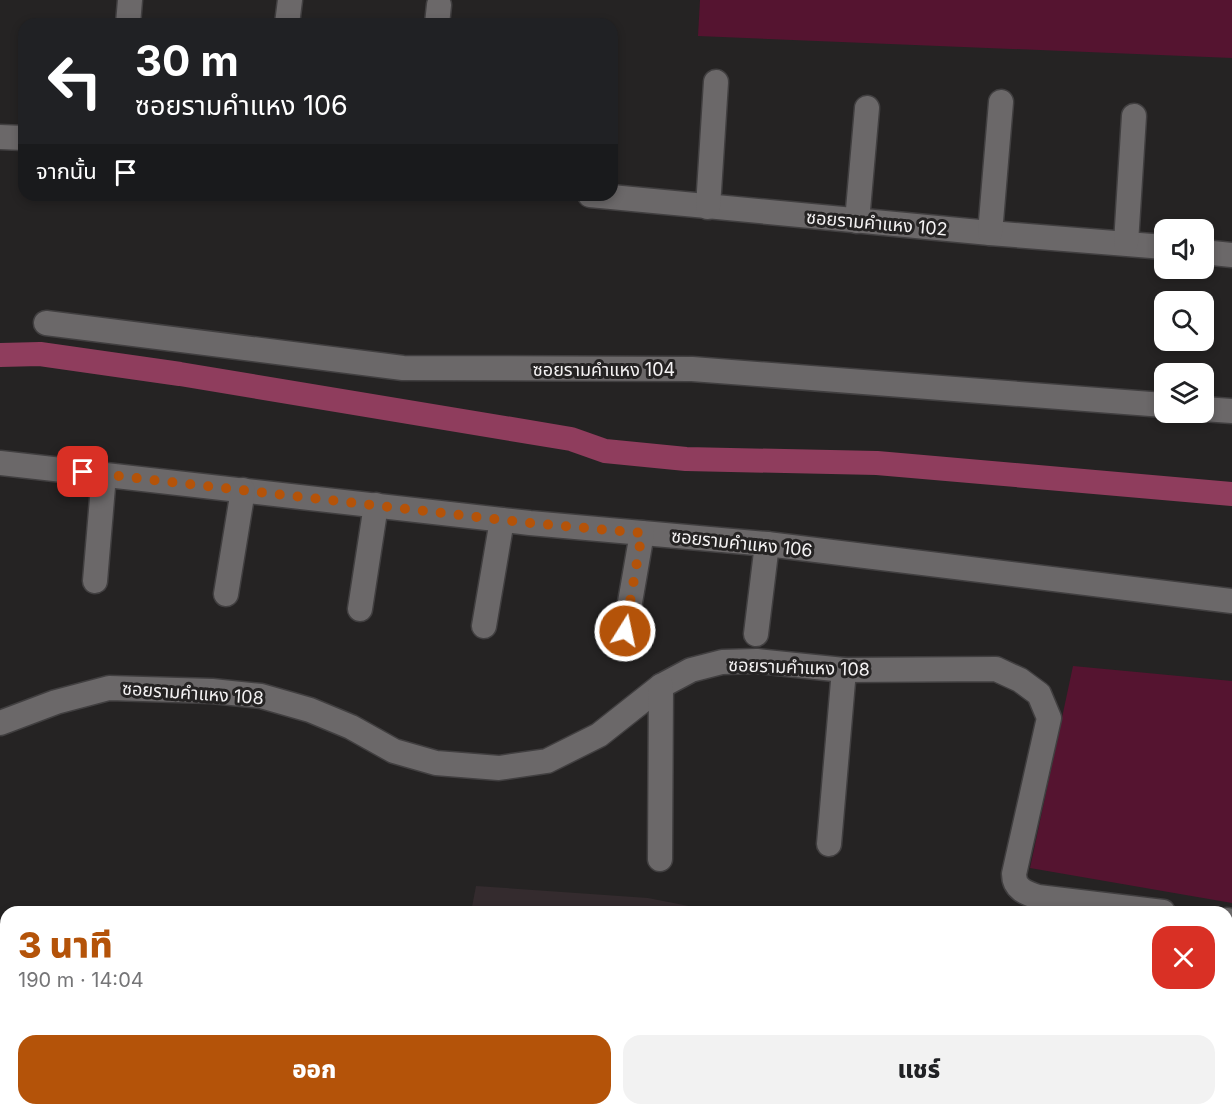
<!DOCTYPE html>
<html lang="th">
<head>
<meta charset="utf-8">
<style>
	body { margin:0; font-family:Inter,"Noto Sans Thai",sans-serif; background:#f2f2f2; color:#202124; height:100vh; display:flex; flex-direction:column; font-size:22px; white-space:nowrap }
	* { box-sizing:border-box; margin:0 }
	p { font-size:20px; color:#757577 }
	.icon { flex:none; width:33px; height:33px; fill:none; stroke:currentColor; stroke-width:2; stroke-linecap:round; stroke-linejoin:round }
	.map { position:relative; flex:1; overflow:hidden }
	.side { position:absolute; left:0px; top:906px; width:1233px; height:210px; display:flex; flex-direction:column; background:#fff; border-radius:18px 18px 0 0; box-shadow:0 3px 9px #0003 }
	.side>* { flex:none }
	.banner { position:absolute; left:18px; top:18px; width:600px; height:183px; border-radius:18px; box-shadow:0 3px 9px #0003; background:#202124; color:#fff; overflow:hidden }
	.controls { position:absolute; left:1154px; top:219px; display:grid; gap:12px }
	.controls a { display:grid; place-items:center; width:60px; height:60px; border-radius:12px; background:#fff; box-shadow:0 3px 9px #0003; font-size:30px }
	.pin { position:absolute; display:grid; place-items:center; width:51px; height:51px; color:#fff; margin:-26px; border-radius:12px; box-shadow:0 3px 9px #0006 }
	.me { position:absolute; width:66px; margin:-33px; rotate:10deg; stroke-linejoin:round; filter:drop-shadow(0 0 4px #0008) }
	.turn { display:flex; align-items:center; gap:21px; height:126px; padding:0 18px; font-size:27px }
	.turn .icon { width:78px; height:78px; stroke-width:2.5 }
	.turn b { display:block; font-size:42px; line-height:51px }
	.then { display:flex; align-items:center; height:57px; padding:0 18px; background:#0003; gap:12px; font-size:22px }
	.round { display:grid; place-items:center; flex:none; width:63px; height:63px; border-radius:18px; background:#f2f2f2 }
	.headline { display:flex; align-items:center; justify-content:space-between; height:102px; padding:0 18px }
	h1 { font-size:36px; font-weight:800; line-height:45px; color:#b45309 }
	.button { display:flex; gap:12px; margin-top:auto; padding:12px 18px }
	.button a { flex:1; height:69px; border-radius:18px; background:#b45309; color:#fff; font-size:24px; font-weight:800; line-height:69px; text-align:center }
	.button a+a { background:#f2f2f2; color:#202124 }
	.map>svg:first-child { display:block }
</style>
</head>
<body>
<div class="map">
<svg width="1232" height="1116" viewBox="0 0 1232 1116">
	<rect width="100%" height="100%" fill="#252323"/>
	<g fill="#342b2e">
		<polygon points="476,886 648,898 719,912 471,912"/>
		<polygon points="1227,997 1232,997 1232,1116 436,1116 437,1110 1227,1110"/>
	</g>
	<g fill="#551430">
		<polygon points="700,0 1232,0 1232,58 698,36"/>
		<polygon points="1073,666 1232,681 1232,903 1030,868"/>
	</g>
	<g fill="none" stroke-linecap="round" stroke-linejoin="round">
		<polyline stroke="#8f3d5d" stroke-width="24" points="0,355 40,354 180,374 571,439 605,451 686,459 877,463 1232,494"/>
	</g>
	<polygon fill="#f599b9" points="1227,1012 1232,1013 1232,1116 1122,1116 1123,1110 1227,1110"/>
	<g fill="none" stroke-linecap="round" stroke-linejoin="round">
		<g stroke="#413f40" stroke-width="27">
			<g id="minor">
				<polyline points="128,24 130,0"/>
				<polyline points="287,24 290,0"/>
				<polyline points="437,24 439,5"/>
				<polyline points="0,137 24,138"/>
				<polyline points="590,195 990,233 1164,247"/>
				<polyline points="708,207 716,82"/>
				<polyline points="857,221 867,108"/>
				<polyline points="990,233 1001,102"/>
				<polyline points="1126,243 1134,116"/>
				<polyline points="1203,252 1232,255"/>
				<polyline points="46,323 403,368 692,369 1164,405"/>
				<polyline points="1203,409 1232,411"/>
				<polyline points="0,463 530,523 767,544 1232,601"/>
				<polyline points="95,581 104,475"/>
				<polyline points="226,594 243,490"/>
				<polyline points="360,609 376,505"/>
				<polyline points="484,626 502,520"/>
				<polyline points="625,631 642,533"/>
				<polyline points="756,634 767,544"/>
				<path d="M0,723l56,-21 53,-14 103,3 49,5 49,14 41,17 43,24 42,12 63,5 48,-7 52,-26 62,-49 30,-16 31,-8 35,-1 87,9 152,-1 24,11 19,14 10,24 -35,156c0,15 12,19 24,23l125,15"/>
				<polyline points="829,844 844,670"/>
				<polyline points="660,859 661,686"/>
				<polyline points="1227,920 1232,921"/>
				<polyline points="104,1116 105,1110"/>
				<polyline points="325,1116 326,1110"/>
				<polyline points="470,1116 471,1110"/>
				<polyline points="519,1116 520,1110"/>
				<polyline points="574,1116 575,1110"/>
				<polyline points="645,1116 646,1110"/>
				<polyline points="1021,1116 1022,1110"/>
				<polyline points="1057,1116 1059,1110"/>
			</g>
		</g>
		<use href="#minor" stroke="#6b6869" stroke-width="24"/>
	</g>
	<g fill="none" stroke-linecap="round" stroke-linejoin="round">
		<polyline stroke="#b45309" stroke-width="10" stroke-dasharray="0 18" points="83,472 530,523 642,533 625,631"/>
	</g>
	<g text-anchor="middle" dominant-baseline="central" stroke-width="6" stroke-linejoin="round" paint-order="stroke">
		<g font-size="18" fill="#f4f2f3" stroke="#252323">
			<text transform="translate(877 223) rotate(5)">ซอยรามคําแหง 102</text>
			<text x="604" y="369">ซอยรามคําแหง 104</text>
			<text transform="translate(742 543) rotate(6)">ซอยรามคําแหง 106</text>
			<text transform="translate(799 667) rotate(2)">ซอยรามคำแหง 108</text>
			<text transform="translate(193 693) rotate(4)">ซอยรามคำแหง 108</text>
		</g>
	</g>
</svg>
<div class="controls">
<a><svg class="icon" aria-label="sound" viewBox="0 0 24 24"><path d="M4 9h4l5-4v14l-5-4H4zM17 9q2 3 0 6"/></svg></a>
<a><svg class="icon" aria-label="search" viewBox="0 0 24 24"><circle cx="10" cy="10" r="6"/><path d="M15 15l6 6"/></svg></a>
<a><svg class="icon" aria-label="layers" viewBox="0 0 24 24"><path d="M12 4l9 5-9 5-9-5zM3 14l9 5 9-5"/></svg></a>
</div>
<div class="pin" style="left:83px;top:472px;background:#d93025"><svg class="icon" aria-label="arrive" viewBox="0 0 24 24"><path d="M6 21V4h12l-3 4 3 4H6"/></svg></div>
<svg class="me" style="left:625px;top:631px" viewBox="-20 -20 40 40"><circle r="17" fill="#b45309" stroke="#fff" stroke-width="3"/><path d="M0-11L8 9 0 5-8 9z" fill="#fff"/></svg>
<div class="banner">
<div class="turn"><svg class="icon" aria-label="left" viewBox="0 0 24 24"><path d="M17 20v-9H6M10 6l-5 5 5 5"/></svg><div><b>30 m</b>ซอยรามคําแหง 106</div></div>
<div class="then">จากนั้น<svg class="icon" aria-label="arrive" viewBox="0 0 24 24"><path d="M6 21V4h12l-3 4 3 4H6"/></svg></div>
</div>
<section class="side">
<div class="headline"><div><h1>3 นาที</h1><p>190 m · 14:04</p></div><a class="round" style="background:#d93025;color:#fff"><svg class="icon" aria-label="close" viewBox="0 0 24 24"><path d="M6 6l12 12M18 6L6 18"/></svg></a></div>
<div class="button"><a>ออก</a><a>แชร์</a></div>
</section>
</div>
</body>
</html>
